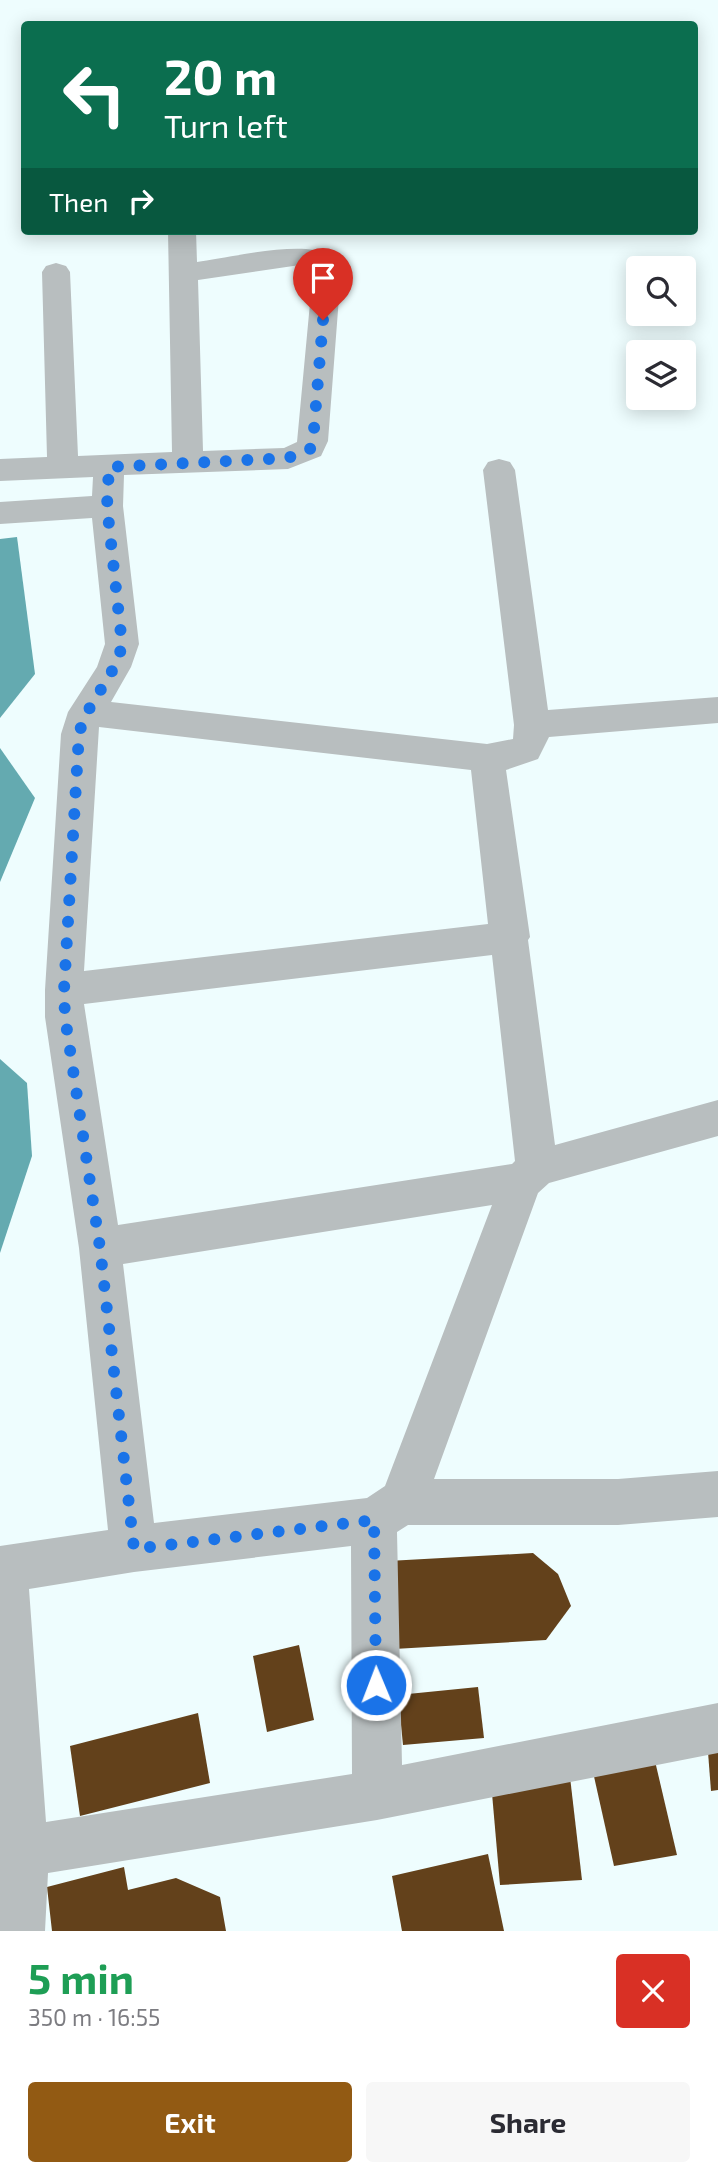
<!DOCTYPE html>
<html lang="en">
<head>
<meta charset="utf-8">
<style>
	body { margin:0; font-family:"Exo 2",sans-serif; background:#f7f7f7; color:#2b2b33; height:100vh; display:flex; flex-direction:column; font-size:26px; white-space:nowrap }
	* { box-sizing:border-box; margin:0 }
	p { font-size:23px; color:#7c7c81 }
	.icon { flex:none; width:38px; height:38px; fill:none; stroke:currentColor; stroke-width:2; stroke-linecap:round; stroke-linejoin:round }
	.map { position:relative; height:1931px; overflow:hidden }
	.side { display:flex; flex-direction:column; background:#fff; flex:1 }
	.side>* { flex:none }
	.guide { position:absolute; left:21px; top:21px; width:677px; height:214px; border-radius:7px; box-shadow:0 4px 18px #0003; background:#0b6e4f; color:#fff; overflow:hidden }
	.tools { position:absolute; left:626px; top:256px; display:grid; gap:14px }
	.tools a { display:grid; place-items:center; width:70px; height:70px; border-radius:7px; background:#fff; box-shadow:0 4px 18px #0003; font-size:35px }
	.pin { position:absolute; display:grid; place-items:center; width:60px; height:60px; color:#fff; margin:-72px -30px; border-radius:50% 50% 50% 0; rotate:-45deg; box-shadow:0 0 7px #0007 }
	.pin .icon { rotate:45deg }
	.me { position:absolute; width:77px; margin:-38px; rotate:359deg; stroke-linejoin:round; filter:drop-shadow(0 0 5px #0008) }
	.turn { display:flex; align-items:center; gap:24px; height:147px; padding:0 28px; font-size:32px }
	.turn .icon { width:91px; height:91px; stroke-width:2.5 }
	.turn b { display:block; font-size:49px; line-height:60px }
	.then { display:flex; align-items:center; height:66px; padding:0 28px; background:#0003; gap:14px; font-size:26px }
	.round { display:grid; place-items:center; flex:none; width:74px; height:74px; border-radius:7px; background:#f7f7f7 }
	.overview { display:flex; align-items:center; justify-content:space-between; height:119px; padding:0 28px }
	h1 { font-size:42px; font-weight:700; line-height:52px; color:#1e9e55 }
	.action { display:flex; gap:14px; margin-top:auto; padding:14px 28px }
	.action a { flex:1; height:80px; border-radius:7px; background:#925a13; color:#fff; font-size:28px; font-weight:700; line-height:80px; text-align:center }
	.action a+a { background:#f7f7f7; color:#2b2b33 }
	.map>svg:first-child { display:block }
</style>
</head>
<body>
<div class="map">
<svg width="718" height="1931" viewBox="0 0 718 1931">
	<rect width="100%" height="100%" fill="#eefdfe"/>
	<g fill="#64aab0">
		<polygon points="17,537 35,674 0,718 0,539"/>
		<polygon points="0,748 35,798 0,882"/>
		<polygon points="0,1059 27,1083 32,1156 0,1253"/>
	</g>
	<g fill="#63411b">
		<polygon points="533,1553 558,1574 571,1606 546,1640 394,1649 388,1561"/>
		<polygon points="299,1645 314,1720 267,1732 253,1656"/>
		<polygon points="478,1687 484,1738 403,1745 398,1695"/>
		<polygon points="198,1713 210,1783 80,1816 70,1746"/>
		<polygon points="718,1750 718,1790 711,1791 708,1752"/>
		<polygon points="655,1761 677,1855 614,1866 593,1772"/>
		<polygon points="570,1777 582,1880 500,1885 491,1782"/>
		<polygon points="488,1854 504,1931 402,1931 392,1876"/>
		<polygon points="124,1867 128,1890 176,1878 220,1897 226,1931 52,1931 47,1887"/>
	</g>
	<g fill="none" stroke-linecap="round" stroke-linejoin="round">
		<path fill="#b8bebf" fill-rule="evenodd" d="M168,231h28l1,31c31,-4 104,-22 130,-8 7,4 10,11 14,17l-13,170 -7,15 -33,13 -164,6 -1,31 16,138 -8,23 -20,35 376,42 26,-5 1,-14 -31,-255 5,-8 11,-3 11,3 5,8 33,240 170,-13v26l-169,14 -11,22 -32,11 24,167 -2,3 27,205 163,-45v36l-169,47 -11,10 -104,286h184l100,-8v46l-100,8h-210l-11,7 5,233 316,-62v50l-341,67 -329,53 -3,58h-45v-385l108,-16 -29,-282 -34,-231v-27l16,-256 7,-22 29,-45 8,-23 -13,-126 -92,6v-22l92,-6 1,-19 -93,4v-22l47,-2 -5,-185 4,-6 10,-3 10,3 4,6 8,184 94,-4zM300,265l13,6 -16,171 -13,6 -81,3 -5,-171zM99,727l372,43 17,154 -404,47zM492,955l23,206 -3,3 -394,61 -34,-221zM492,1205l-107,281 -18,12 -213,25 -31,-259zM351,1546l1,228 -306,48 -17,-233 105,-17z"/>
	</g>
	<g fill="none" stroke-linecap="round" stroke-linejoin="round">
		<path stroke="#1a73e8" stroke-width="12" stroke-dasharray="0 21.6" d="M323,320l-10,121 -3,8 -22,9 -179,9 -2,39 15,138c-6,33 -35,57 -43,90l-15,256 1,27 35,231 34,301 240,-29 2,165"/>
	</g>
</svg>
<div class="tools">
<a><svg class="icon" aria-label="search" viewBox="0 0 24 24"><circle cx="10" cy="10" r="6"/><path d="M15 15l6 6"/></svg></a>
<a><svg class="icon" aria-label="layers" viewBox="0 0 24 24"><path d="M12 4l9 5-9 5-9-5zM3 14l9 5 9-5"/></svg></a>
</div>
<div class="pin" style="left:323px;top:320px;background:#d93025"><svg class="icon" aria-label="arrive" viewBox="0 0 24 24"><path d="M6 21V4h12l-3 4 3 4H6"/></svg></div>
<svg class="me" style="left:376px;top:1685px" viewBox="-20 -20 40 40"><circle r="17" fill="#1a73e8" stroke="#fff" stroke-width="3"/><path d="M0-11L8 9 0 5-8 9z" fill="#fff"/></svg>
<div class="guide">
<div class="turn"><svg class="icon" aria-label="left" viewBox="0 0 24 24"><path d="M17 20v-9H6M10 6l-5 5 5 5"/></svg><div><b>20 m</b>Turn left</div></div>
<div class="then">Then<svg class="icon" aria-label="right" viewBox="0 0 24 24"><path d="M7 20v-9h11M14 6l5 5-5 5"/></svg></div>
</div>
</div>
<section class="side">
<div class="overview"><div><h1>5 min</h1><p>350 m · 16:55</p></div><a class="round" style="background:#d93025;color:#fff"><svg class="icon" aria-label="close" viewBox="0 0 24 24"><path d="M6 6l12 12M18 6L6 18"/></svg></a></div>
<div class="action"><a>Exit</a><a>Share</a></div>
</section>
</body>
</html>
